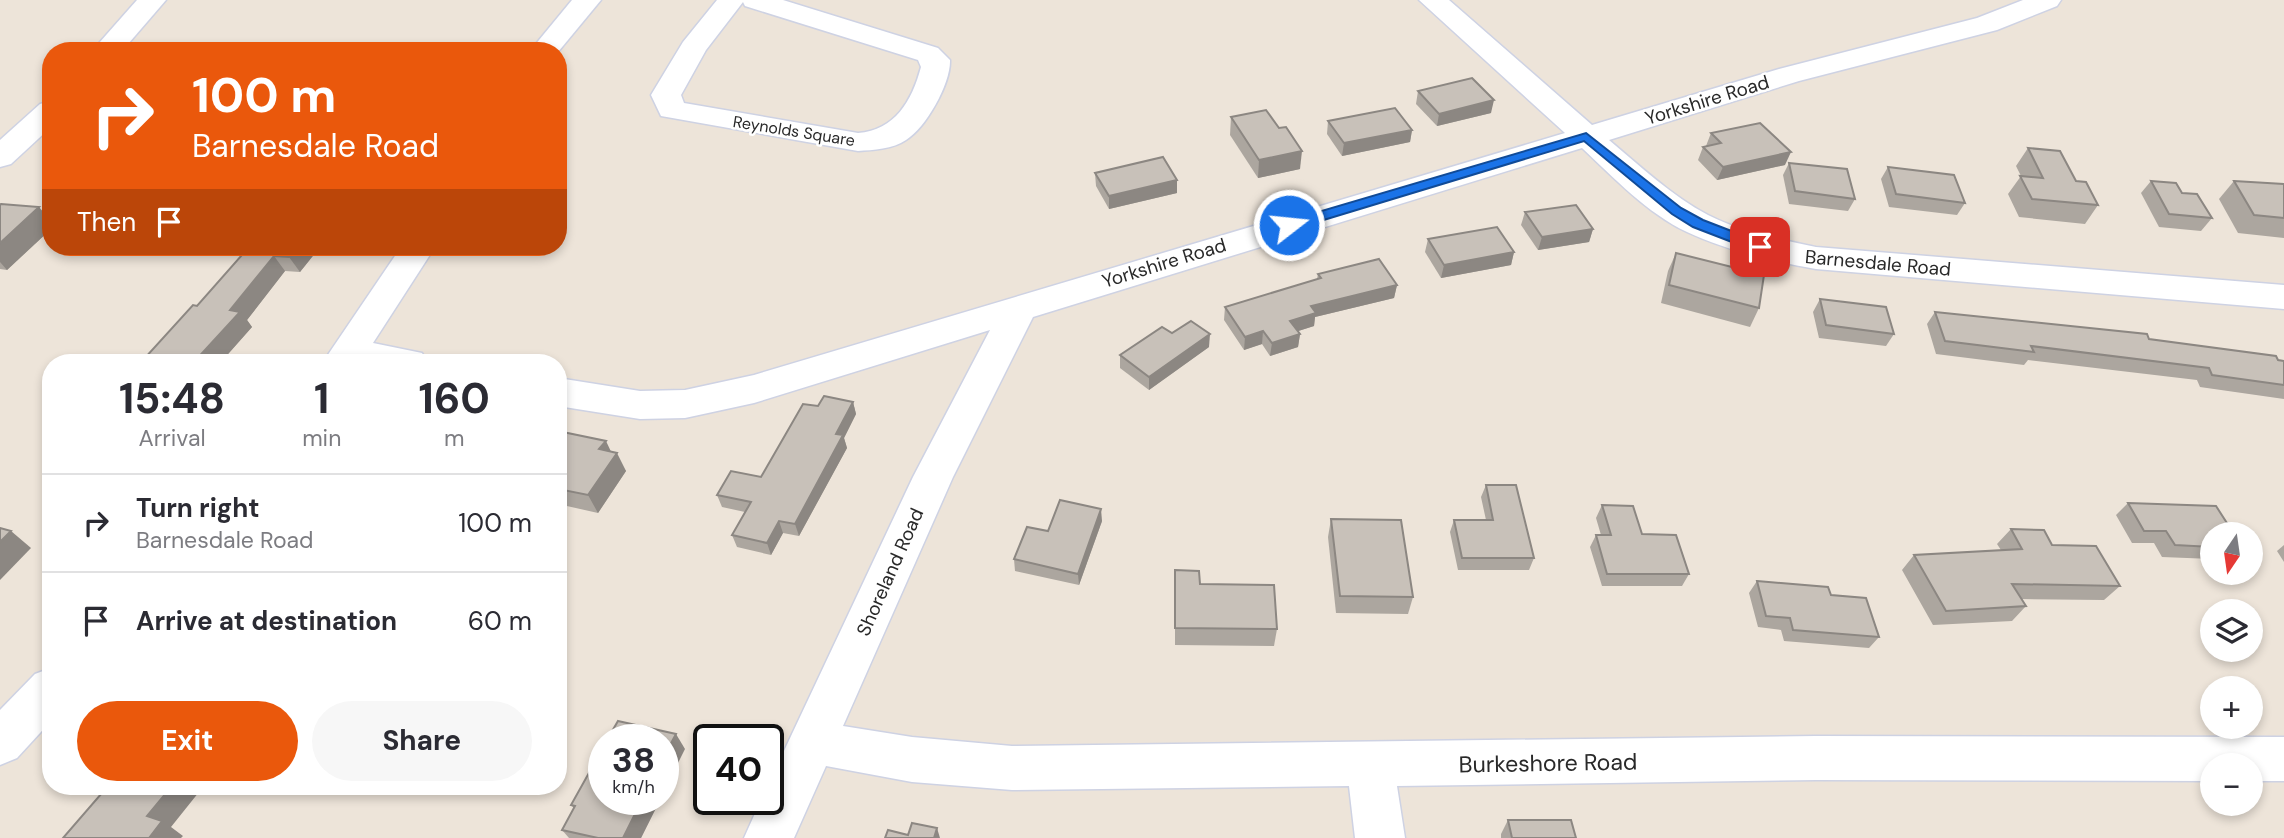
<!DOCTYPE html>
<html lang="en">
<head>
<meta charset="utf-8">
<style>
	body { margin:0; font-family:"DM Sans",sans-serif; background:#f7f7f7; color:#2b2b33; height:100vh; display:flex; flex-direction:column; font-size:26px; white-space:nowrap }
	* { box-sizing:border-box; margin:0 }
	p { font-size:23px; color:#7c7c81 }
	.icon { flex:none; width:38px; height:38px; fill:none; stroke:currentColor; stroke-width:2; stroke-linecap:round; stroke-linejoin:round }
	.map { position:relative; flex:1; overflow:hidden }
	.side { position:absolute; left:42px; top:354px; width:525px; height:441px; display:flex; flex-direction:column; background:#fff; border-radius:28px; box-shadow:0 4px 10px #0003 }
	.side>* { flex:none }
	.hud { position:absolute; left:42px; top:42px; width:525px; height:214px; border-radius:28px; box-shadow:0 4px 10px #0003; background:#ea580c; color:#fff; overflow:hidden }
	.needle { width:46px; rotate:193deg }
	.controls { position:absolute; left:2200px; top:522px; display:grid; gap:14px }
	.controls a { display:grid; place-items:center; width:63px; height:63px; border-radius:50%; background:#fff; box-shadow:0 4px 10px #0003; font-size:35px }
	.speed { position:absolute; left:588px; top:724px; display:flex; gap:14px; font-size:35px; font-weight:700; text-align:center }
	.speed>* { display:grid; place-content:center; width:91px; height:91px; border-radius:50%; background:#fff; box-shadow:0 4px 10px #0003; line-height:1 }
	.speed small { font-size:18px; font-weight:400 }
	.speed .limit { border:4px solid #111; border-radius:10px; background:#fff; color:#111 }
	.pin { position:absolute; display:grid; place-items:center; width:60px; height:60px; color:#fff; margin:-30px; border-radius:14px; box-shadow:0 4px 10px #0006 }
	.me { position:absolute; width:77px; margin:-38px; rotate:74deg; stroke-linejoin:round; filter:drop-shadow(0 0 5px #0008) }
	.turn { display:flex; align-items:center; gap:24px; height:147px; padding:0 35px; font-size:32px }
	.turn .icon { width:91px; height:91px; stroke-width:2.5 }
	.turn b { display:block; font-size:49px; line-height:60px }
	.then { display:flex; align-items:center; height:66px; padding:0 35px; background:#0003; gap:14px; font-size:26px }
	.eta { display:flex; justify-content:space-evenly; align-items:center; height:119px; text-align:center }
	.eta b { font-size:42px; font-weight:700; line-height:49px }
	.action { display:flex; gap:14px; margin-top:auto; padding:14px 35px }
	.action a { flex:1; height:80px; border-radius:42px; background:#ea580c; color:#fff; font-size:28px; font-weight:700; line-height:80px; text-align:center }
	.action a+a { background:#f7f7f7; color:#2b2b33 }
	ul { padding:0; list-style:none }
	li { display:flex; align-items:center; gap:21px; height:98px; padding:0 35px; border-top:2px solid #e1e1e2 }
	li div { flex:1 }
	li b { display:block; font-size:26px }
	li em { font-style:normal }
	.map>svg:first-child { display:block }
</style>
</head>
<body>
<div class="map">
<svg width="2284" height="838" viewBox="0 0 2284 838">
	<rect width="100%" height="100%" fill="#ede4d9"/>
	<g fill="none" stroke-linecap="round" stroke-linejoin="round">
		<g stroke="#ced2e3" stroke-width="3">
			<g id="minor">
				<polygon points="137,0 166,0 122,51 92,51"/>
				<polygon points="572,0 601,0 558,52 530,51"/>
				<path d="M717,0h66l155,48 12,12c1,23 -24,68 -44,80 -13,9 -33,10 -48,11l-197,-35 -10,-21 32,-53zM743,2l2,4 173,54 3,7c-9,34 -26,63 -63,66l-174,-30 -3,-8 25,-45z"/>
				<path d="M1419,0h30l143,125 187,-56 198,-51 46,-18h38l-4,6 -60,24 -198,51 -190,59c31,26 63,56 99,75 33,17 71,24 108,32l468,38v24l-468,-40c-44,-8 -88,-18 -129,-37 -39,-18 -74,-55 -105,-84l-549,169 -80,160 -110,249 69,11 100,9 804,-10 468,1v44h-34v-16h-38v16l-396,-1 -419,6 8,52h-50l-6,-52 -337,4 -100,-8 -86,-16 -32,72h-50l17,-38h7v-15l145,-308 77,-147 -236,73 -69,15 -45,1 -82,-13v-28l82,13 45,-1 69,-15 811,-242z"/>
				<polygon points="51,101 51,127 11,164 0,167 0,140 40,104"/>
				<polygon points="401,247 435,247 373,343 422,353 427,362 323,362"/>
				<polygon points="51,668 51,721 17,758 0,765 0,710 35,674"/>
			</g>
		</g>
		<use href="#minor" fill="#fff" fill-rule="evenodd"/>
	</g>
	<g fill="#aca69f">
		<polygon points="1418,91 1491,113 1437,126 1416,104"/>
		<polygon points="1231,117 1300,169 1258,178 1230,135"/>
		<polygon points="1328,121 1412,130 1410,142 1342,156 1327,134"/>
		<polygon points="1711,133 1785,165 1717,180 1698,160 1703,147 1706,146"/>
		<polygon points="2028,148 2076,181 2098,205 2085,224 2019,217 2008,194 2021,176 2016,166"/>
		<polygon points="1789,163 1855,199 1848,211 1789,204 1783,175"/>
		<polygon points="1888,167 1965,203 1957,215 1889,207 1881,179"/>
		<polygon points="1095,173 1177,180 1177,193 1109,209 1096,186"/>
		<polygon points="2151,181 2182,193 2212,218 2201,231 2159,227 2141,193"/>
		<polygon points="2234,181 2284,184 2284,238 2238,233 2219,199"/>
		<polygon points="0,205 51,221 51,229 7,270 0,269"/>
		<polygon points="1525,212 1593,229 1589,242 1538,250 1521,225"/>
		<polygon points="1428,239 1514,252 1511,265 1441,278 1425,252"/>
		<polygon points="249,247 320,247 300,272 285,271 247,320 252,327 221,362 145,362 143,360 197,306"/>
		<polygon points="1676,253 1759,308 1750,327 1661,303 1668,271"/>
		<polygon points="1318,274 1397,285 1394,298 1315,317 1314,326 1298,331 1300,334 1298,347 1270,356 1262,344 1244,350 1224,320 1225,307 1317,279"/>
		<polygon points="1820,299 1894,334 1886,346 1819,338 1813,312"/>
		<polygon points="1935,312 2149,339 2284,361 2284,399 2200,387 2197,380 2028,360 2024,365 1936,354 1927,324"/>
		<polygon points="1209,347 1149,390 1120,368 1120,355"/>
		<polygon points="853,402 856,414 844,438 847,448 799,536 783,533 771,555 737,547 732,535 745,512 722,507 717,495 761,477 818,406"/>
		<polygon points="558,431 611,452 626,471 598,513 558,504"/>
		<polygon points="1486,485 1534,558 1529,570 1458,570 1450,532 1454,520 1486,520 1481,497"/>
		<polygon points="2128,503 2212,534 2212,559 2162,557 2154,543 2132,543 2116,515"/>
		<polygon points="1602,505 1642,534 1689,574 1682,586 1602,586 1590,547 1596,535 1601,535 1596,518"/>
		<polygon points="1331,519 1413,597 1408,614 1336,613 1328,537"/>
		<polygon points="1102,521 1079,585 1015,571 1014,559 1048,531"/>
		<polygon points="2011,529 2052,545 2120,586 2104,600 2021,599 2026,606 2012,621 1933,625 1902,570 1914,555 2001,550 1997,544"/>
		<polygon points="2284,545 2284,562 2277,551"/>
		<polygon points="1175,570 1277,629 1274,646 1175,645"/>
		<polygon points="1757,581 1831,595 1879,637 1869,648 1784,641 1781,630 1758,627 1749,593"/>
		<polygon points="660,800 641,838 569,838 562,830 574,808 571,805"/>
		<polygon points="1508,820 1576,838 1501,838 1501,834"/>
	</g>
	<g fill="#8c8782">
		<polygon points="1494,100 1491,113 1437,126 1439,114"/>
		<polygon points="1412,130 1410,142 1342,156 1344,143"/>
		<polygon points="1302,151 1300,169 1258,178 1259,160"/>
		<polygon points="1791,152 1785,165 1717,180 1723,167"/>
		<polygon points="1177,180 1177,193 1109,209 1109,196"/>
		<polygon points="39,207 51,221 51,229 7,270 0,262 0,243"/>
		<polygon points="1593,229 1589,242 1538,250 1542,237"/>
		<polygon points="297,247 320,247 300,272 289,257"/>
		<polygon points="1514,252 1511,265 1441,278 1444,265"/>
		<polygon points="274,256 285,271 247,320 252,327 221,362 194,362 230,310"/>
		<polygon points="1397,285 1394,298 1315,317 1314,326 1289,334 1290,321 1311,306"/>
		<polygon points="1263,331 1262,344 1244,350 1245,337"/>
		<polygon points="1210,334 1209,347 1149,390 1149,377"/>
		<polygon points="1300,334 1298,347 1270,356 1272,343"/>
		<polygon points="853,402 856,414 844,438 847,448 799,536 795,524 836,434"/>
		<polygon points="606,441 614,458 617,453 626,471 598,513 588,495 599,449"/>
		<polygon points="1101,509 1102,521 1079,585 1078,574"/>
		<polygon points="779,521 783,533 771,555 767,543"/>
		<polygon points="11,531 31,548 0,580 0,542"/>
		<polygon points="676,734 685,749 663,793 663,758"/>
		<polygon points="172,786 190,786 199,792 171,827 183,836 181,838 149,838 147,816"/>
		<polygon points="642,800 660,800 641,838 623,838"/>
		<polygon points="937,828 940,838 934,838"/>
	</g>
	<g fill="#c8c1b9" stroke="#8c8782" stroke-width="2">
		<polygon points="1472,78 1494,100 1439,114 1418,91"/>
		<polygon points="1395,108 1412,130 1344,143 1328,121"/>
		<polygon points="1266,110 1279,128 1286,127 1302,151 1259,160 1231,117"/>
		<polygon points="1760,123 1791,152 1723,167 1703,147 1721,143 1711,133"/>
		<polygon points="2028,148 2060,151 2076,181 2086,182 2098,205 2032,199 2020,176 2043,178"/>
		<polygon points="1163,157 1177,180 1109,196 1095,173"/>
		<polygon points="1789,163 1847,169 1855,199 1795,191"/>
		<polygon points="1888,167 1954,175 1965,203 1896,194"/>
		<polygon points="2151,181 2176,183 2182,193 2197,194 2212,218 2169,214"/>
		<polygon points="2234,181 2284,184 2284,218 2254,215"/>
		<polygon points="1,204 39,207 0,243 0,205"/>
		<polygon points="1576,205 1593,229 1542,237 1525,212"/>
		<polygon points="1497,227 1514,252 1444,265 1428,239"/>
		<polygon points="249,247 297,247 289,257 274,256 230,310 240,312 194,362 154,362 155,362 143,360 193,305 197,306"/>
		<polygon points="1676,253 1764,275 1759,308 1669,285"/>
		<polygon points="1379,259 1397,285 1311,306 1316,313 1290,321 1300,334 1272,343 1263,331 1245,337 1225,307 1321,278 1318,274"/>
		<polygon points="1820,299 1886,307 1894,334 1826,325"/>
		<polygon points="1935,312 2147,334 2149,339 2276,356 2278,360 2284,361 2284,385 2212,375 2209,368 2031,346 2034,352 1945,341"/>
		<polygon points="1191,321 1210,334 1149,377 1120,355 1162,327 1172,333"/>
		<polygon points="824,396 853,402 836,434 843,435 795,524 779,521 767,543 732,535 751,502 717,495 731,471 761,477 803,404 818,406"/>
		<polygon points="558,431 606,441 599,449 617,453 588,495 558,489"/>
		<polygon points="1486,485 1516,485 1534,558 1462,558 1454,520 1493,520"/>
		<polygon points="1060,500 1101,509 1078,574 1014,559 1027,527 1048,531"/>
		<polygon points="2128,503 2216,506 2234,534 2212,534 2212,547 2175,545 2166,531 2144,531"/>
		<polygon points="1602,505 1633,506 1642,534 1676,535 1689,574 1607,574 1596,535 1611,535"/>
		<polygon points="1331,519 1401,520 1413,597 1340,596"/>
		<polygon points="0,528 11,531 0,542"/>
		<polygon points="2011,529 2044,530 2052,545 2096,546 2120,586 2012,584 2026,606 1946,611 1914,555 2022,549"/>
		<polygon points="1175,570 1199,571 1200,584 1274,585 1277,629 1175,628"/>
		<polygon points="1757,581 1828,587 1831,595 1866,598 1879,637 1793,630 1790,618 1766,616"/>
		<polygon points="618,721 676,734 663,758 663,740 607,740"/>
		<polygon points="604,746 604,800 642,800 623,838 598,838 562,830 575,806 571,805"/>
		<polygon points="108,786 172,786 147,816 162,821 149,838 63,838"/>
		<polygon points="1508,820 1571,820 1576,838 1512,838"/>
		<polygon points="912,823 937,828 934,838 885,838 888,830 908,835"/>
	</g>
	<polygon fill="#1a73e8" stroke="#114b97" stroke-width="2" points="1586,133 1681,208 1703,220 1765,244 1765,251 1755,251 1693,227 1672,214 1584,141 1294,229 1284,229 1282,225 1284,222"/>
	<g text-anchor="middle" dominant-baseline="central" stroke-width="5" stroke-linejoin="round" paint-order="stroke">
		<g font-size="16" fill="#292929" stroke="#fff">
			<text transform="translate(794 131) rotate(9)">Reynolds Square</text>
		</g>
		<g font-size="19" fill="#292929" stroke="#fff">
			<text transform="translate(1707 100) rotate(-17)">Yorkshire Road</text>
			<text transform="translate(1164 263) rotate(-17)">Yorkshire Road</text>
			<text transform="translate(1878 263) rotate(5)">Barnesdale Road</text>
			<text transform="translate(890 572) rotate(-66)">Shoreland Road</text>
		</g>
		<g font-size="23" fill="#292929" stroke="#fff">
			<text transform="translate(1548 763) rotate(-1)">Burkeshore Road</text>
		</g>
	</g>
</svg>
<div class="controls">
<a><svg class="needle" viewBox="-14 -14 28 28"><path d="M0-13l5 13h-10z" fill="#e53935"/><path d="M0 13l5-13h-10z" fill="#7c7c81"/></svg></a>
<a><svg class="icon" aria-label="layers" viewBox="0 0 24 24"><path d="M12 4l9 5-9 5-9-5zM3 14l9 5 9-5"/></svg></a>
<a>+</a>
<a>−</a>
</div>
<div class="speed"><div>38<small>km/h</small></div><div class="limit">40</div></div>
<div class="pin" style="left:1760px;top:247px;background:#d93025"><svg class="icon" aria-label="arrive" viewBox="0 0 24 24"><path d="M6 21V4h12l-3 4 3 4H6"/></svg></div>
<svg class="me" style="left:1289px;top:225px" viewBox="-20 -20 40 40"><circle r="17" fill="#1a73e8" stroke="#fff" stroke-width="3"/><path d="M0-11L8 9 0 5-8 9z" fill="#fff"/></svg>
<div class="hud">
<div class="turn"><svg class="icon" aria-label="right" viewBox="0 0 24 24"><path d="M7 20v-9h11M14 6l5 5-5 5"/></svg><div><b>100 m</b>Barnesdale Road</div></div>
<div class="then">Then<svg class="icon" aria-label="arrive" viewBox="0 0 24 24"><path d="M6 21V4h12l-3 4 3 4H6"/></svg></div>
</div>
<section class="side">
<div class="eta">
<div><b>15:48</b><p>Arrival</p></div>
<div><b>1</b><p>min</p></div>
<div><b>160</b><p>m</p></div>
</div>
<ul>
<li><svg class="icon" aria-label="right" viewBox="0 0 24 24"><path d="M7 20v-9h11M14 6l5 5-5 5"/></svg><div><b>Turn right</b><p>Barnesdale Road</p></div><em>100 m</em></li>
<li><svg class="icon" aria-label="arrive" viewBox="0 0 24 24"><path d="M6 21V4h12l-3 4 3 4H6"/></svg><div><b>Arrive at destination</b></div><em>60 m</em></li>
</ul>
<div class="action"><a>Exit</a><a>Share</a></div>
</section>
</div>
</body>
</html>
